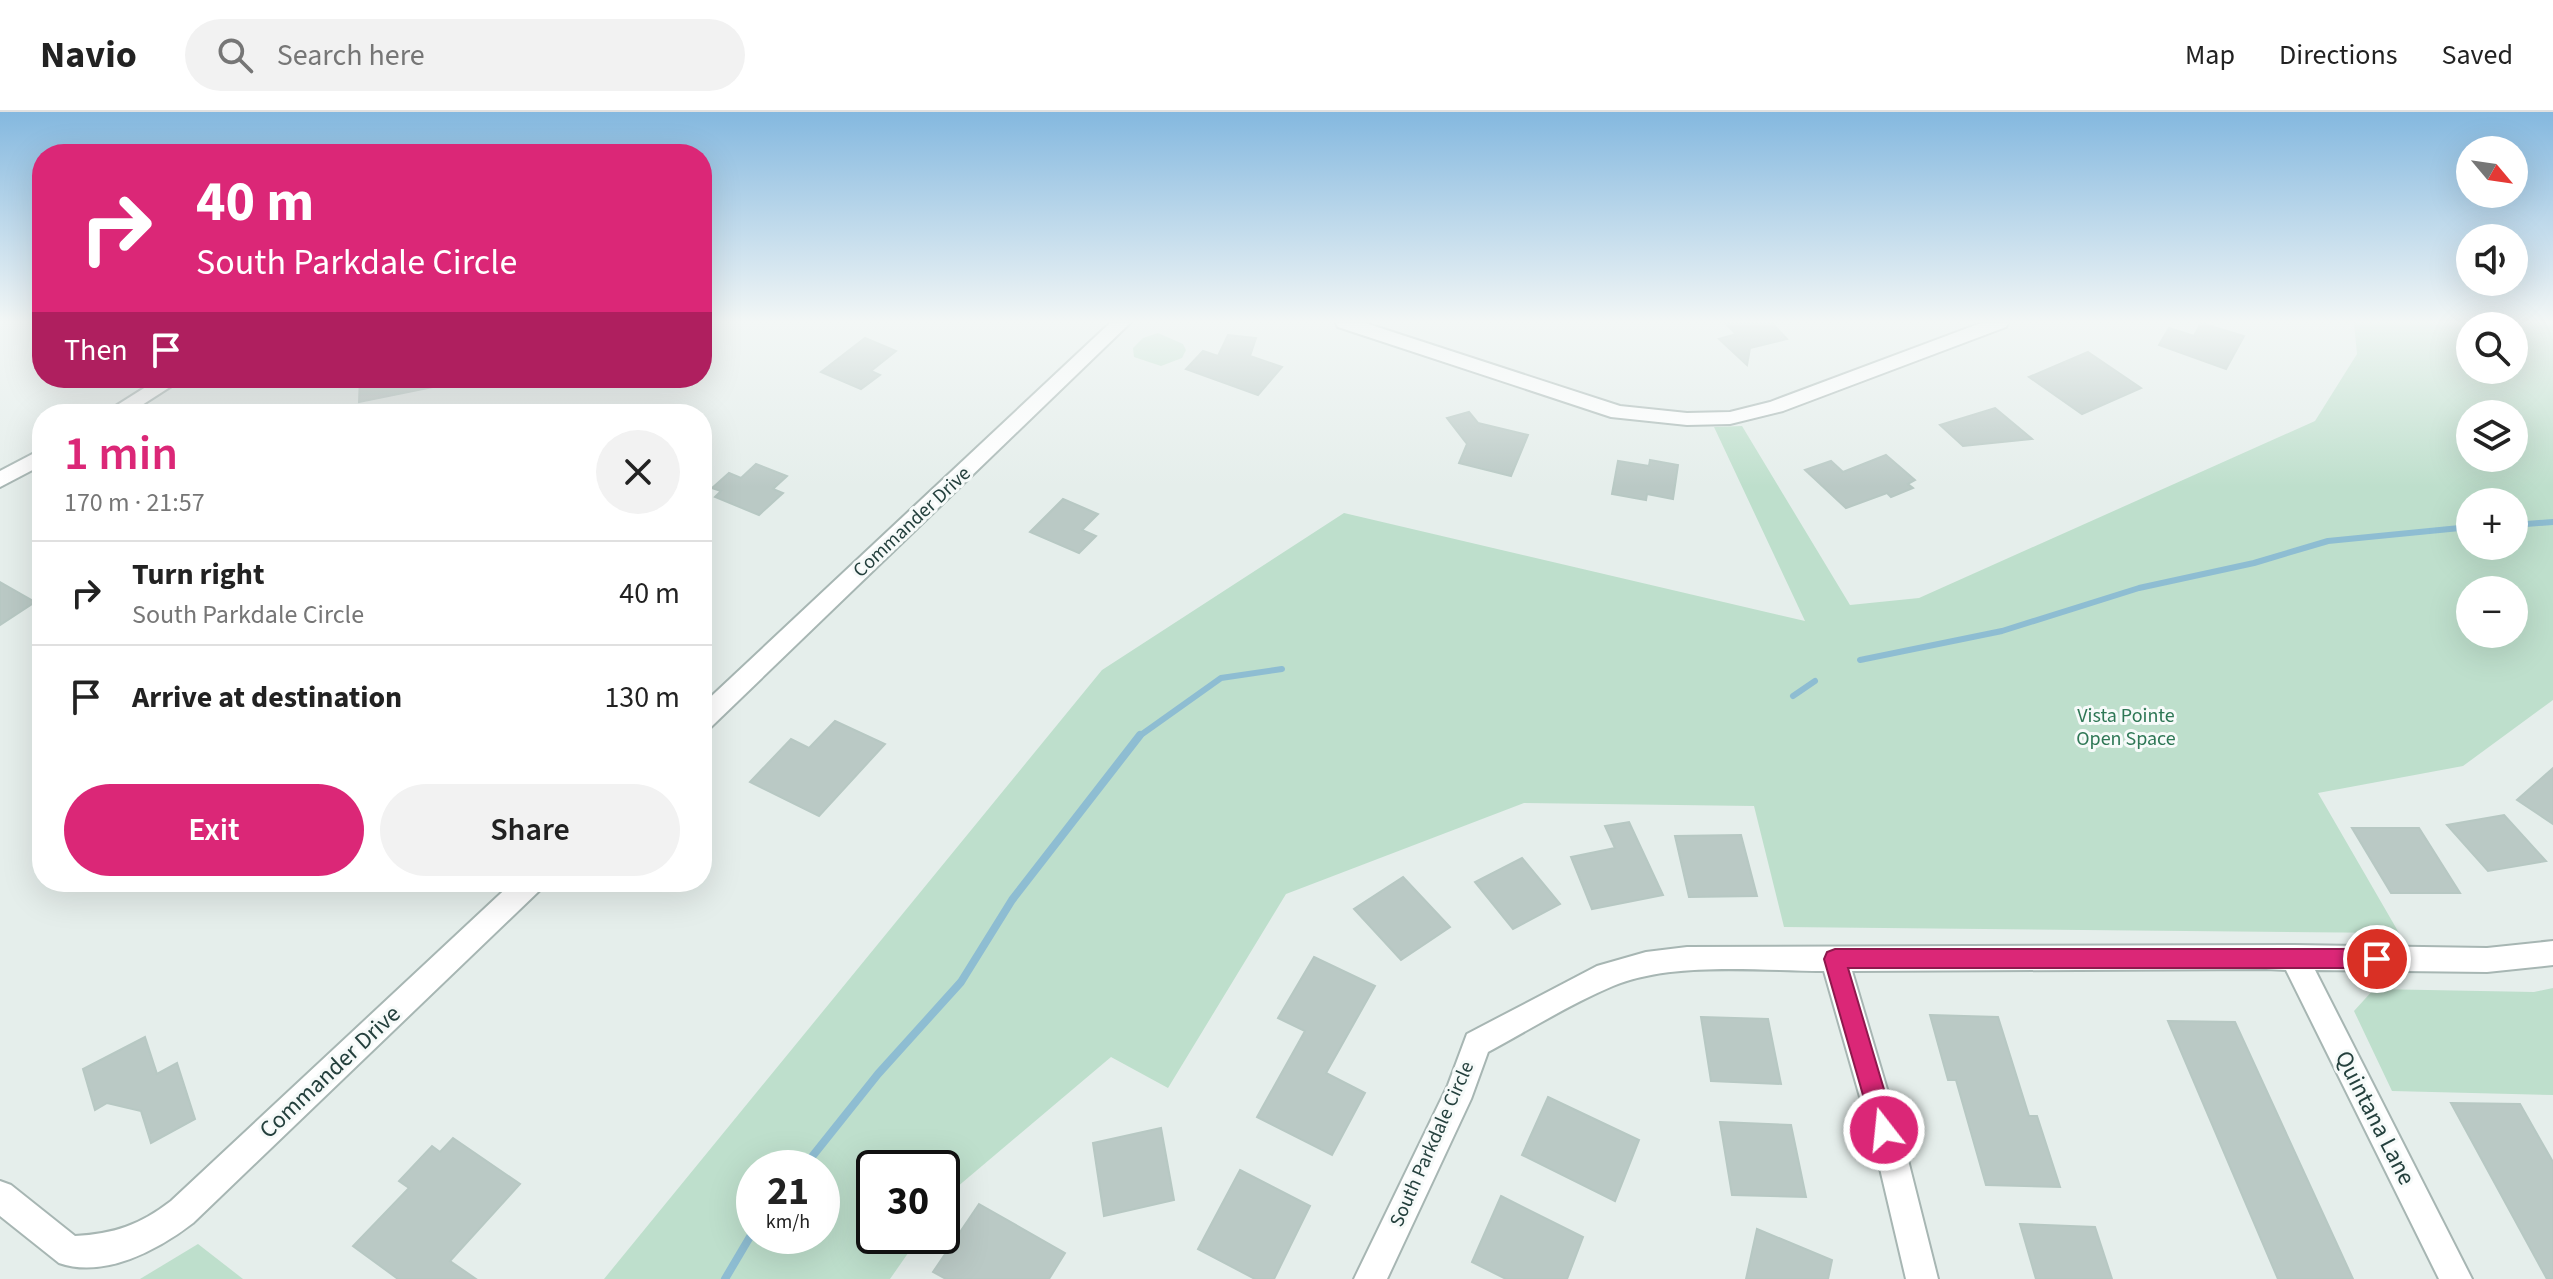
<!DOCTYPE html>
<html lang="en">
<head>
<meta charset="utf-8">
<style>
	body { margin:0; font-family:"Source Sans 3",sans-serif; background:#f2f2f2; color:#222; height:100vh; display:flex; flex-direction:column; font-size:30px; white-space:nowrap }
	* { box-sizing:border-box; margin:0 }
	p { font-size:26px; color:#767676 }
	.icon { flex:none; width:44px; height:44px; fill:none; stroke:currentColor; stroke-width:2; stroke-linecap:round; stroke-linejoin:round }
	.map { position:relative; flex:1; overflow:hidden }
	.details { position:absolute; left:32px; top:292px; width:680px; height:488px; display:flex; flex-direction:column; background:#fff; border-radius:32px; box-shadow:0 8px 32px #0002 }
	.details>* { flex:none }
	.banner { position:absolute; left:32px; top:32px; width:680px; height:244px; border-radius:32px; box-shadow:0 8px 32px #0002; background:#db2777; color:#fff; overflow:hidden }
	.needle { width:52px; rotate:119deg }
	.fabs { position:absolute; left:2456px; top:24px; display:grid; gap:16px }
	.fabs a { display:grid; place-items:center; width:72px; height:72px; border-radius:50%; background:#fff; box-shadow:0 8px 32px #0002; font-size:40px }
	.speed { position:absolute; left:736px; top:1038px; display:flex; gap:16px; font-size:40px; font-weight:700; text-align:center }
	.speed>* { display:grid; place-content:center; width:104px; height:104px; border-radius:50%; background:#fff; box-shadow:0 8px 32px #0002; line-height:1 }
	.speed small { font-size:20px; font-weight:400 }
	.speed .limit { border:4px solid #111; border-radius:12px; background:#fff; color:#111 }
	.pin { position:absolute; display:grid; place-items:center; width:68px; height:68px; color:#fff; margin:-34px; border:4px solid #fff; border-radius:50%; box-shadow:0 2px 8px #0007 }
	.me { position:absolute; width:88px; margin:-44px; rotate:344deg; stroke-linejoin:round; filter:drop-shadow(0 0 6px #0008) }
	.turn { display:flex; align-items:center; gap:28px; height:168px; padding:0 32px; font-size:36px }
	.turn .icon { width:104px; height:104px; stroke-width:2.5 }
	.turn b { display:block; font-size:56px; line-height:68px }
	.then { display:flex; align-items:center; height:76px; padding:0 32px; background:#0003; gap:16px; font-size:30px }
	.round { display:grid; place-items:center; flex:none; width:84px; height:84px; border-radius:42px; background:#f2f2f2 }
	.head { display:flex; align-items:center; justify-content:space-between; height:136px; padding:0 32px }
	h1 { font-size:48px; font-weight:600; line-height:60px; color:#db2777 }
	.button { display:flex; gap:16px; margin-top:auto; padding:16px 32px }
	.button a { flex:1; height:92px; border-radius:48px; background:#db2777; color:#fff; font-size:32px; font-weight:600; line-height:92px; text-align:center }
	.button a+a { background:#f2f2f2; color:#222 }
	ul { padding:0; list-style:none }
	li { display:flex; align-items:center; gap:24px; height:104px; padding:0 32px; border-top:2px solid #e0e0e0 }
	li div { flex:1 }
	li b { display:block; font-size:30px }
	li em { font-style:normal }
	header { display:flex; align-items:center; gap:48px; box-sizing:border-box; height:112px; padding:0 40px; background:#fff; border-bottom:2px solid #e0e0e0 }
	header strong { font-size:38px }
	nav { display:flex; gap:44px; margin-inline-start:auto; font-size:28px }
	.search { width:560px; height:72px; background:#f2f2f2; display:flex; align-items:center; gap:20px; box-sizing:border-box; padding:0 28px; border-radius:44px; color:#767676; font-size:30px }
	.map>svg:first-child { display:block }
</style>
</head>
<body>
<header>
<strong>Navio</strong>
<div class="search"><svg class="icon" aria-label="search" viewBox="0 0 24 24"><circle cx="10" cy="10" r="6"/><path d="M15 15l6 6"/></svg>Search here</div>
<nav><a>Map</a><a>Directions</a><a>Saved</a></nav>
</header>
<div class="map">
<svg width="2553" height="1167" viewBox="0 0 2553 1167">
	<rect width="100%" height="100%" fill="#e5eeeb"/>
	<g fill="#bedfcc" fill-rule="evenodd">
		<path d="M2354,211h199v377l-90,66 -145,27 81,140 -615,-6 -30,-121 -230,-3 -238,91 -118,194 -57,-31 -161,136 -8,12v-37h-68v68h46l-30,43h-286l498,-609 242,-157 461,108 -91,-194 28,-1 108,179 69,-7 396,-177 42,-67zM2470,214h44v44h-44zM2470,302h44v44h-44zM2470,390h44v44h-44zM2470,478h44v44h-44zM754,1056h68v68h-68z"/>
		<polygon points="1158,221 1183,232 1186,238 1182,246 1161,254 1134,245 1133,236 1143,226"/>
		<polygon points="2553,876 2553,983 2392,979 2354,899 2374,877 2534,880"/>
		<polygon points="198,1132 243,1167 140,1167"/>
	</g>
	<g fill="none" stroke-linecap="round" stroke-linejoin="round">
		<g stroke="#8ebdd2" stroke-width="6">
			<polyline points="2514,413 2553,410"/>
			<polyline points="1860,548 2002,519 2139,476 2254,451 2328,429 2470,415"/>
			<polyline points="1793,584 1815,569"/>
			<polyline points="1138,625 1221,566 1282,557"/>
		</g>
		<g stroke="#8ebdd2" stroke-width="8">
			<polyline points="803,1056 878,962 961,870 1012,788 1140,623"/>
			<polyline points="725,1167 754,1118"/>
		</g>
	</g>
	<g fill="#bac9c5" stroke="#b7c8c3" stroke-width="2">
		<polygon points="1725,211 1772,211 1787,227 1750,236 1747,253 1719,227 1736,222"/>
		<polygon points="2201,211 2244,224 2226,257 2159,233 2169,216 2194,224"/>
		<polygon points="1228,223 1256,226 1250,244 1282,255 1258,283 1186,257 1203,239 1218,244"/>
		<polygon points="865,226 896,239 871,259 880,263 861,277 821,260"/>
		<polygon points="2088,240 2141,276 2082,302 2029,265"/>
		<polygon points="360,266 432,266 433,275 359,290"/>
		<polygon points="1995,296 2032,327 1963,334 1940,313"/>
		<polygon points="1469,300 1478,311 1528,323 1511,364 1459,351 1467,332 1447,306"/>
		<polygon points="1886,343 1915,368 1908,372 1913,376 1891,385 1887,381 1846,396 1805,358 1831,349 1843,360"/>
		<polygon points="1650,348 1678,353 1673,387 1647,382 1646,388 1612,382 1618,349 1649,354"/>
		<polygon points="756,352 787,364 773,377 783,381 759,403 715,385 721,379 712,376 729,361 741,366"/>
		<polygon points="1063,387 1098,402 1082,418 1096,424 1079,441 1030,420"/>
		<polygon points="0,470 35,490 0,513"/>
		<polygon points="835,609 885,632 819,704 750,670 791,627 809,636"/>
		<polygon points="2553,656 2553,712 2517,688"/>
		<polygon points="2504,703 2546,749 2488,759 2447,713"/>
		<polygon points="1629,710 1663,783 1592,797 1571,745 1615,736 1605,714"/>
		<polygon points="2352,716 2419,716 2460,781 2391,781"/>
		<polygon points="1741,723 1757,784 1689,785 1675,724"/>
		<polygon points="1522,746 1560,792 1513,817 1475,770"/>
		<polygon points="1403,765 1450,815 1401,848 1354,797"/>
		<polygon points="1314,845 1375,874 1326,961 1365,981 1332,1043 1257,1005 1305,919 1278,906"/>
		<polygon points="1930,903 1998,905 2029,1004 2037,1004 2060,1075 1986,1073 1956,968 1948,968"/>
		<polygon points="1701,905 1768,907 1781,972 1711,969"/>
		<polygon points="2168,909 2235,910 2353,1167 2278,1167"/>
		<polygon points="145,925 157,962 177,951 195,1007 151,1031 141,999 107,991 95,998 83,957"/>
		<polygon points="1548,985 1639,1028 1615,1089 1522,1043"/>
		<polygon points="2451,991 2520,992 2553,1050 2553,1167 2547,1167"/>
		<polygon points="1720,1010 1791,1013 1806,1085 1732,1083"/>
		<polygon points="1161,1016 1174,1088 1104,1104 1093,1031"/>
		<polygon points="453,1026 520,1072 450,1149 476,1167 398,1167 353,1134 409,1076 399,1069 432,1034 440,1040"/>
		<polygon points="1240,1058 1310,1094 1274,1167 1255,1167 1198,1137"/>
		<polygon points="1501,1084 1583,1125 1567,1167 1506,1167 1472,1150"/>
		<polygon points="979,1092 1065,1141 1049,1167 946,1167 933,1160"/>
		<polygon points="2020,1112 2095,1115 2112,1167 2036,1167"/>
		<polygon points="1757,1117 1832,1148 1828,1167 1746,1167"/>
	</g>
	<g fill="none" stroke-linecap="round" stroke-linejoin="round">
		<g stroke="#a7b6b3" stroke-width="4">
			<g id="minor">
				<polygon points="1110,211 1130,211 711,615 702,617 702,593"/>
				<polygon points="1336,211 1365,211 1620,294 1687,301 1730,300 1770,290 1981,211 2008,211 2006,215 1783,299 1730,312 1687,313 1611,305 1338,215"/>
				<polygon points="160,266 184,266 128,302 103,302"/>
				<polygon points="42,337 42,353 0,375 0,359"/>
				<path d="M513,770h31l-4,8 -347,333c-35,27 -89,56 -134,40l-59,-47v-35l11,4 64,51c39,-2 65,-11 96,-35z"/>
				<path d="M2553,829v24l-66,7 -172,-2 157,309h-33l-153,-309 -20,-1 -414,2 56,189 30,119h-32l-28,-119 -54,-189c-64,0 -151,-10 -211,15 -43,18 -84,44 -125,66l-17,47 -84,180h-33l94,-194 19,-51 130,-68 49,-14 41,-5 607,-2 193,3z"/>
			</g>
		</g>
		<use href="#minor" fill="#fff" fill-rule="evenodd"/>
	</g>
	<linearGradient id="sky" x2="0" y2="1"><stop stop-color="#84b8df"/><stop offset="0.56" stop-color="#f3f7f6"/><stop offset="1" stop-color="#f3f7f6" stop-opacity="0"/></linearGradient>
	<rect width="2553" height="375" fill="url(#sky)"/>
	<polygon fill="#db2777" stroke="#8e194d" stroke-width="2" points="1835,837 2377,837 2385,840 2388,847 2385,853 2377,856 1848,856 1896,1018 1892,1026 1884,1029 1876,1026 1873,1018 1824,847 1827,840"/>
	<g text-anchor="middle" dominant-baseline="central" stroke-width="6" stroke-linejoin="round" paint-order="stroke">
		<g font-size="20" fill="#24403d" stroke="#f6faf9">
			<text transform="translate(912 410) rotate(-43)">Commander Drive</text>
			<text transform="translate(1432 1032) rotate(-66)">South Parkdale Circle</text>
		</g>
		<g font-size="20" fill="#2e7755" stroke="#f6faf9">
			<text x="2126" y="604">Vista Pointe<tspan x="2126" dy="23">Open Space</tspan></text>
		</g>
		<g font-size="24" fill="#24403d" stroke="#f6faf9">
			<text transform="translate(330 960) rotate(-43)">Commander Drive</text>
			<text transform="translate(2375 1006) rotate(63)">Quintana Lane</text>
		</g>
	</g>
</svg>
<div class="fabs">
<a><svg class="needle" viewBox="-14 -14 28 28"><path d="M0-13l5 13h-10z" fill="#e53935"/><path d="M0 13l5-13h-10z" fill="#767676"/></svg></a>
<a><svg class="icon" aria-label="sound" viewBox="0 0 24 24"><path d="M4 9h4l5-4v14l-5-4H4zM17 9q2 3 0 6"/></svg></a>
<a><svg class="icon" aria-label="search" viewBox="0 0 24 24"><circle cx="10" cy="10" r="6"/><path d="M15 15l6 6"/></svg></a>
<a><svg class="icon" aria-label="layers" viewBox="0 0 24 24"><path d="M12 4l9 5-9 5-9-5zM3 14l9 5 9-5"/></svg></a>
<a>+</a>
<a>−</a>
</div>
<div class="speed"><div>21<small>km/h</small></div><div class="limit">30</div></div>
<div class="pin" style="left:2377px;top:847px;background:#d93025"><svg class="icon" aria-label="arrive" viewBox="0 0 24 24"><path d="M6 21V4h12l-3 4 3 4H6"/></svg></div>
<svg class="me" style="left:1884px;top:1018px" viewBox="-20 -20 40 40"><circle r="17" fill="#db2777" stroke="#fff" stroke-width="3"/><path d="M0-11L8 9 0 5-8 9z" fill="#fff"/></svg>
<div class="banner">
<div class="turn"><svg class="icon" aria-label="right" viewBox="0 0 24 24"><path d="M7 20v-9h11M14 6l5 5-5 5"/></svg><div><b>40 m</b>South Parkdale Circle</div></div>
<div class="then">Then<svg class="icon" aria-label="arrive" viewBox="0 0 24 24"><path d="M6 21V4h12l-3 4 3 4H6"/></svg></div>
</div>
<section class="details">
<div class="head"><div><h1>1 min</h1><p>170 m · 21:57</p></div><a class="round"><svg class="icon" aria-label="close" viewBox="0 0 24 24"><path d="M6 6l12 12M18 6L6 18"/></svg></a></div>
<ul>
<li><svg class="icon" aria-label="right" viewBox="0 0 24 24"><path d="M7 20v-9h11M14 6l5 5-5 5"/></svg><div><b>Turn right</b><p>South Parkdale Circle</p></div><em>40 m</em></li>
<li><svg class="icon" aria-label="arrive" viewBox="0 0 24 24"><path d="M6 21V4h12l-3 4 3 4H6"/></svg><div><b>Arrive at destination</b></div><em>130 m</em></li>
</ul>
<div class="button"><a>Exit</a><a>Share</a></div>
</section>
</div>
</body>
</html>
